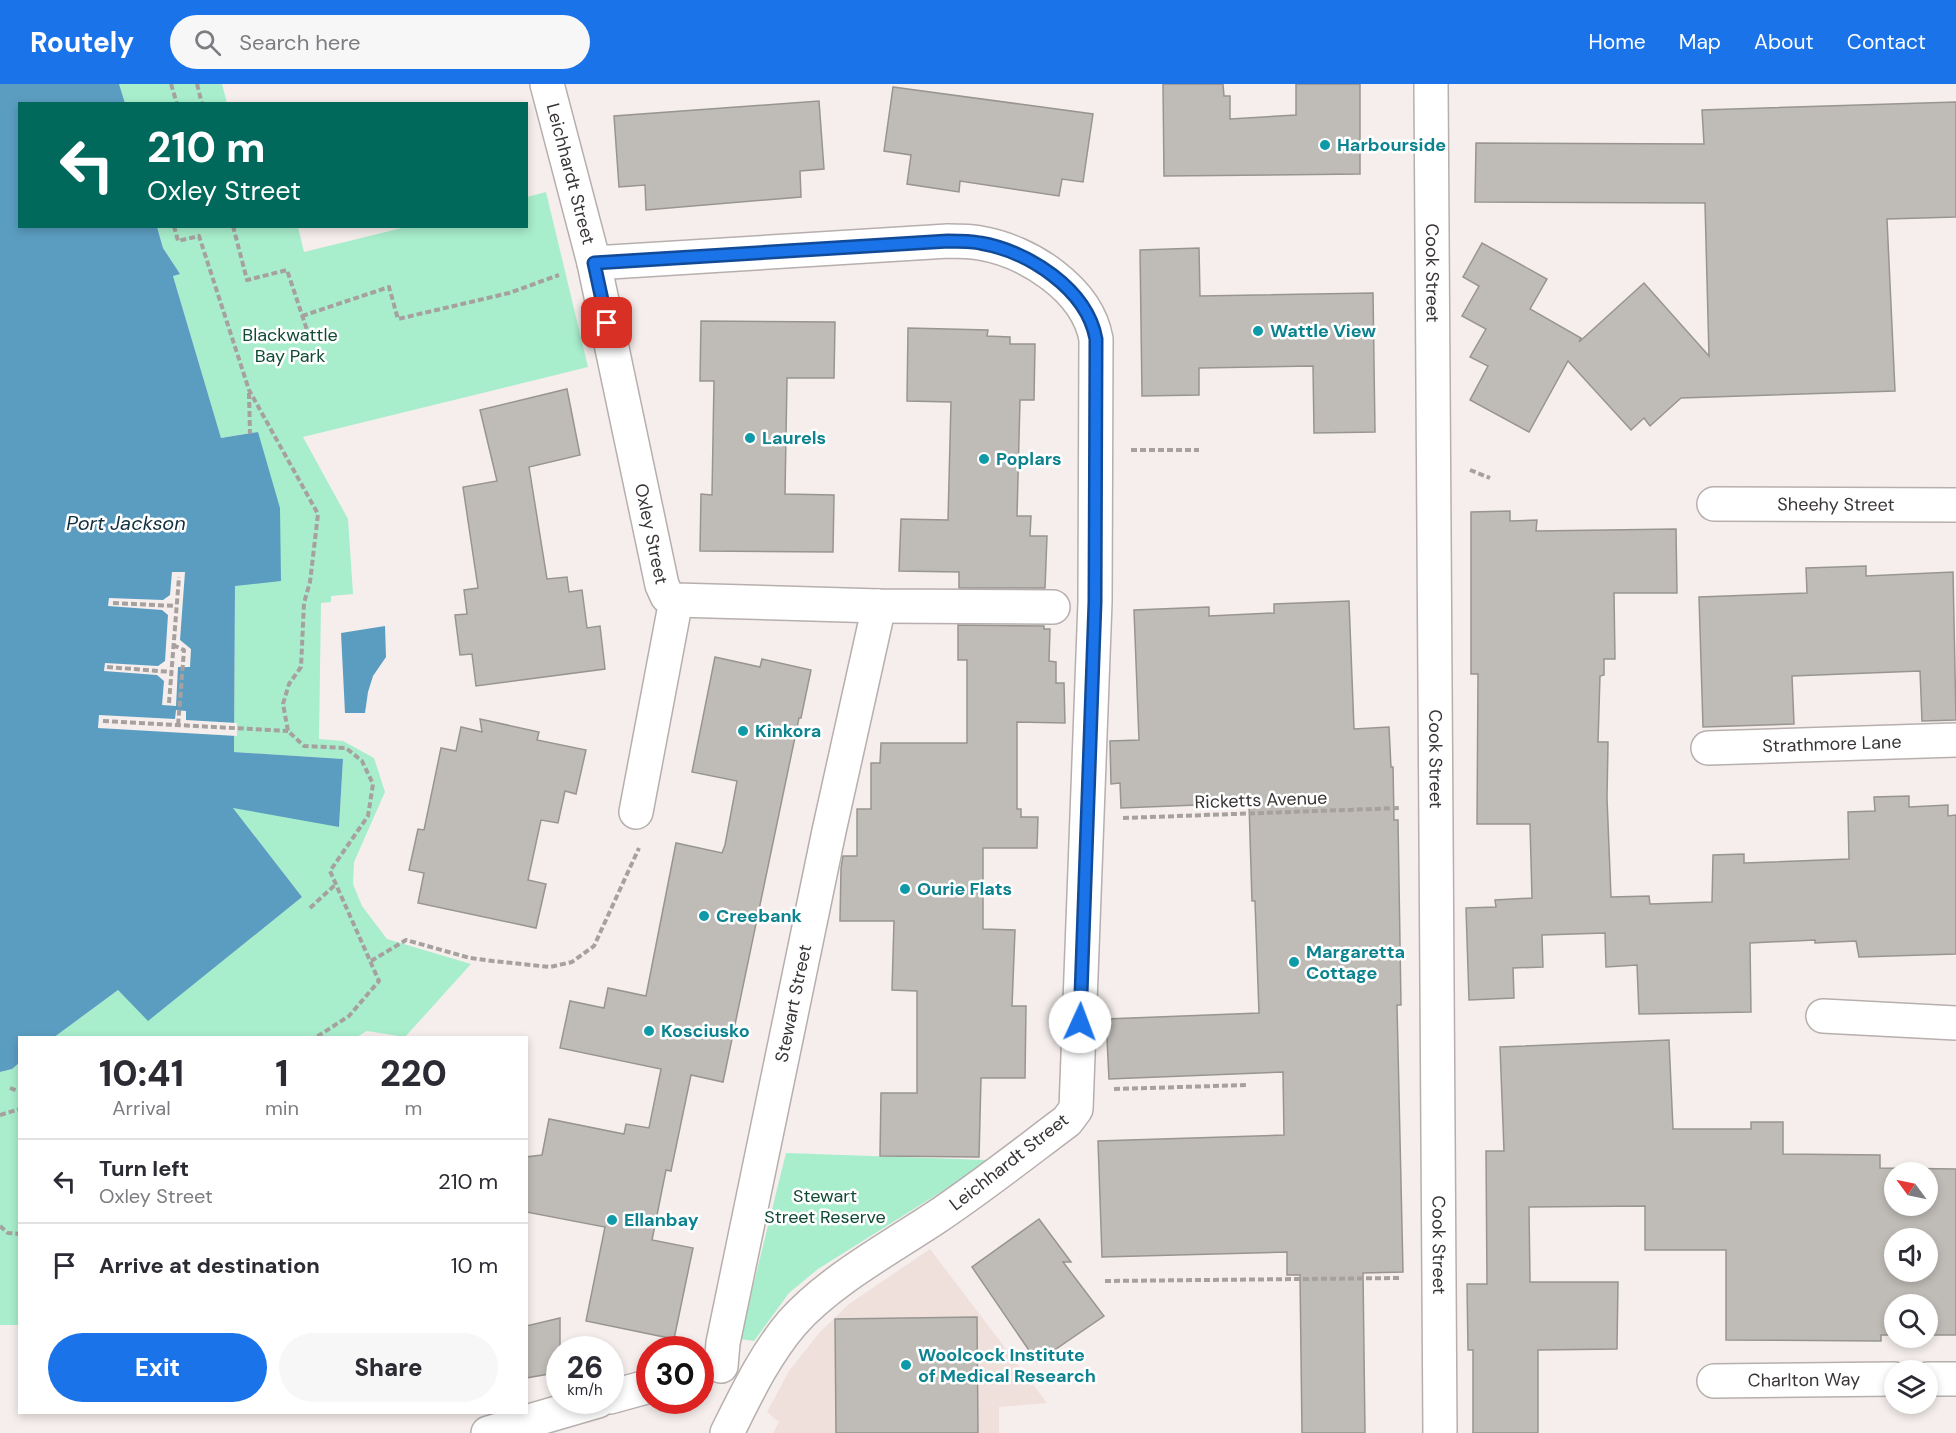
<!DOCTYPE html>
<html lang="en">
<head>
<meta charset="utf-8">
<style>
	body { margin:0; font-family:"DM Sans",sans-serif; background:#f7f7f7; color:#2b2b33; height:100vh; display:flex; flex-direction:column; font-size:22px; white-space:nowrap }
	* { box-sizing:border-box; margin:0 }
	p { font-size:20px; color:#7c7c81 }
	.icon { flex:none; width:33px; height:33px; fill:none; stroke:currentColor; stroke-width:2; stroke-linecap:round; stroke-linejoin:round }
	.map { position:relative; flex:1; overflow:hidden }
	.sheet { position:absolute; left:18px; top:952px; width:510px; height:378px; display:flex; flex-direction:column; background:#fff; border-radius:0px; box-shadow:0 3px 9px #0003 }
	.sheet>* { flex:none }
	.banner { position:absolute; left:18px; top:18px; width:510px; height:126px; border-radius:0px; box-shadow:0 3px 9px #0003; background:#00695c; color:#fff; overflow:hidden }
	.needle { width:39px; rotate:303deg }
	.fabs { position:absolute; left:1884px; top:1078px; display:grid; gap:12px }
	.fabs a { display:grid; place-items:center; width:54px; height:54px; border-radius:50%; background:#fff; box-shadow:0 3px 9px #0003; font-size:30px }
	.speed { position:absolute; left:546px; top:1252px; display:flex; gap:12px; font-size:30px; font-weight:700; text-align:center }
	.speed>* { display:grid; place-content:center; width:78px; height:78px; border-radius:50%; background:#fff; box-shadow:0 3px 9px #0003; line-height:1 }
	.speed small { font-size:15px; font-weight:400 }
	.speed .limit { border:9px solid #d22; background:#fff; color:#111 }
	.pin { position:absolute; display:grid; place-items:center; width:51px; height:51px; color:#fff; margin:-26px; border-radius:12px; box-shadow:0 3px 9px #0006 }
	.me { position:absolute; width:66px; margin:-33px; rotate:2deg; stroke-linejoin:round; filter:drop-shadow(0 0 4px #0008) }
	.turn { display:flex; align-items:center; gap:21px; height:126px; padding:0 30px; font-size:27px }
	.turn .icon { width:78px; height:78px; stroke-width:2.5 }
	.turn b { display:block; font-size:42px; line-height:51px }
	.eta { display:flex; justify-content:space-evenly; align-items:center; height:102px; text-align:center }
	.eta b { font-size:36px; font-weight:800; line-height:42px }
	.primary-button { display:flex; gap:12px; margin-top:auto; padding:12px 30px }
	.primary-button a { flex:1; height:69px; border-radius:36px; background:#1a73e8; color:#fff; font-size:24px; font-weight:800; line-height:69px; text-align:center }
	.primary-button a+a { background:#f7f7f7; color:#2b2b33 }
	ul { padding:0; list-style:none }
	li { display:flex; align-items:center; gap:18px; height:84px; padding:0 30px; border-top:2px solid #e1e1e2 }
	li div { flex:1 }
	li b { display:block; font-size:22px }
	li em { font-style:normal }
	header { display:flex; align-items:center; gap:36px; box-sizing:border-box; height:84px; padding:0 30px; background:#1a73e8; color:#fff }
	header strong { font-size:28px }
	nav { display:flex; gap:33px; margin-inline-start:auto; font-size:21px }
	.search { width:420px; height:54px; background:#f7f7f7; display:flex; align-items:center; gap:15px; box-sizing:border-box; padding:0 21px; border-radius:33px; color:#7c7c81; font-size:22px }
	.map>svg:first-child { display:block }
</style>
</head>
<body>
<header>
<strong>Routely</strong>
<div class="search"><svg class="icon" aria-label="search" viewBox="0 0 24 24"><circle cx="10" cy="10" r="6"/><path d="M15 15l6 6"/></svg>Search here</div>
<nav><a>Home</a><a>Map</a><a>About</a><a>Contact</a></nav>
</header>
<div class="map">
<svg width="1956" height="1349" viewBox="0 0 1956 1349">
	<rect width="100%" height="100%" fill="#f5eeec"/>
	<polygon fill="#efe0db" points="930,1165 1047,1319 999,1323 999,1349 773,1349 779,1338 767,1328 789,1287 819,1249 849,1220"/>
	<g fill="#a8eecc">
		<polygon points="119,0 222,0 227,19 125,19"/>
		<polygon points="546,108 588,283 303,353 348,435 353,510 331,512 331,518 321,519 319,655 343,657 374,674 385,708 354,778 353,800 362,822 387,855 471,880 405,953 367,947 355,954 53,954 118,906 148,936 302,813 232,723 339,742 343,675 234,668 235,502 258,348 221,354 173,192 179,189 163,164 157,143 298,143 304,168 406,143 526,142 527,113"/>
		<polygon points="19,979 19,1241 0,1241 0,988 12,985"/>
		<polygon points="786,1069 986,1076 952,1101 818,1185 789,1209 754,1257 740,1255"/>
	</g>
	<g fill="#5b9dc1">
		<polygon points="0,0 119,0 125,19 20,20 20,142 157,143 163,164 180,190 173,192 221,354 258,348 280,424 281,497 235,502 234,668 343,675 339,743 233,724 302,813 148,937 118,906 53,954 20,954 19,979 12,985 0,988"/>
		<polygon points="385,542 386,573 373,592 368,608 365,629 345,629 341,549"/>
	</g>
	<g fill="#f5eeec">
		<polygon points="172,488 185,488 180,556 191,565 190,583 178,583 176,622 162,621 164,597 157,591 104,587 105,579 158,582 165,577 168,531 162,526 108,522 109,514 163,516 170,511"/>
		<polygon points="176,626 186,627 186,636 237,639 237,652 98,644 99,631 175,635"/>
	</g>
	<g fill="#bfbbb6" stroke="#989590" stroke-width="1.5" fill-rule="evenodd">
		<polygon points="1163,0 1223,0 1224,12 1230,12 1230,35 1296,31 1296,0 1360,0 1360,90 1164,92"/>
		<polygon points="893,3 1093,30 1083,98 1062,95 1059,112 960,97 959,108 907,100 911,71 884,67"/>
		<polygon points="819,17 824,85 800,87 801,113 646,126 645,101 619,103 614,32"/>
		<polygon points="1956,18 1956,133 1887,135 1895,307 1681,314 1650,342 1644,334 1631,346 1568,277 1529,348 1470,316 1488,282 1470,273 1486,245 1462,232 1479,202 1463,193 1482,159 1547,195 1530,225 1581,254 1579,258 1644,199 1709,272 1705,119 1475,118 1476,59 1704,60 1702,26"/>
		<polygon points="1199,164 1200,212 1373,209 1375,348 1314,349 1313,282 1199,284 1199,311 1142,312 1140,166"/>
		<polygon points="701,237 835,238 834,294 787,294 785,410 834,411 833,468 700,467 701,410 712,411 714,297 700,297"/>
		<polygon points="908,244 988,246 987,252 1010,253 1010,260 1035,260 1034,316 1020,316 1017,432 1031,432 1030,452 1047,452 1045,504 959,504 959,488 899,487 901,435 948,436 951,318 907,317"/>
		<polygon points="567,305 580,371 529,383 547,495 567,493 569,508 582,506 587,544 600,542 605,585 476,602 472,570 460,571 455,531 467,530 464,506 478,504 463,403 497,397 480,326"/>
		<polygon points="1510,427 1510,437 1537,436 1536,447 1676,445 1677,509 1614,509 1615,575 1604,575 1604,591 1600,592 1598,658 1608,658 1607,714 1611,813 1649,812 1650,820 1712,818 1713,771 1744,770 1744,779 1849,775 1848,728 1875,727 1874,713 1909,712 1909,723 1948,721 1948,732 1956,731 1956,870 1859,873 1856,857 1815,859 1815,856 1750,859 1751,928 1639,930 1637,881 1606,883 1605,849 1542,851 1543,883 1513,884 1514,914 1469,916 1466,824 1496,823 1495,816 1532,814 1530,740 1477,740 1478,590 1471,590 1471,428"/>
		<polygon points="1866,482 1866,492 1953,488 1956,636 1922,637 1920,587 1792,592 1794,640 1703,643 1699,513 1807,509 1806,484"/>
		<polygon points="1349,517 1354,645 1389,643 1391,683 1393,683 1394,736 1398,736 1401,921 1397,921 1403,1188 1363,1189 1365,1349 1302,1349 1300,1191 1287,1191 1287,1168 1102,1173 1098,1057 1284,1051 1283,988 1109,995 1106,935 1259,929 1255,817 1252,817 1249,719 1121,724 1120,699 1111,700 1110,657 1139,656 1134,526 1209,523 1209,532 1274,529 1274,520"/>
		<polygon points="958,541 1044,542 1044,545 1050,545 1049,577 1056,578 1056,599 1064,599 1065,639 1017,638 1017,725 1021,725 1021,733 1038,733 1037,764 983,764 983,845 1015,846 1012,922 1026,922 1025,994 981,994 979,1073 880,1072 881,1009 917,1009 917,907 892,906 894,837 840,837 841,784 843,772 857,772 857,725 871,725 871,679 880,679 881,659 967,659 967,576 958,576"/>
		<polygon points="715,573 760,583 762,575 811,586 801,634 799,634 723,998 691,991 671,1087 666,1086 652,1156 693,1164 674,1255 586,1237 605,1143 526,1128 526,1073 542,1071 549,1035 624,1050 626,1040 649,1044 661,985 560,964 570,917 604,924 608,904 646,912 676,759 722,769 725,761 737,697 692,688"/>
		<polygon points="480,635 539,648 537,656 586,666 576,710 565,707 558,739 541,736 528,796 546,800 536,844 418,819 424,789 409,786 418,745 424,746 441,664 456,667 461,643 482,648"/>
		<path d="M1669,956l4,89h78v-7h32v32l97,1v13l76,1v166h-28v-30h-34v30h-13v6l-155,-1v-90h-81v-44l-116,1 1,75h88l-1,67 -79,1v83h-65v-83h-5l-1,-66h20l-1,-133h18l-4,-104zM1894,1089h34v33h-34zM1894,1155h34v33h-34z"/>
		<polygon points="1039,1135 1071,1178 1063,1178 1104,1232 1037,1278 972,1183"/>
		<polygon points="977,1233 978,1349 836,1349 835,1235"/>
		<polygon points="560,1234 560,1288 526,1294 526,1242"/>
	</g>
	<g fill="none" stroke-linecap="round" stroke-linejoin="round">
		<g stroke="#b6afad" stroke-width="36">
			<g id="minor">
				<path id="s1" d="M547,0l47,179 68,322 5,11 9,4 203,6 174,1"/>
				<path id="s2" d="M1431,0l9,1349"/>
				<path d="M594,179l354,-22c10,0 22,0 32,2 48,8 107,46 116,96l-1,263 -19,507 -9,12c-44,33 -87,67 -132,97 -47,31 -107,64 -143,105 -28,33 -46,72 -65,110"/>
				<path id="s3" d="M1714,420l242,1"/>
				<path id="s4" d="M1708,664l248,-8"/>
				<polyline points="636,728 676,516"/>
				<polyline points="1823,932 1956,939"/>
				<path id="s5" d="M721,1282l2,-23 106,-512 50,-225"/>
				<polyline points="1928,1295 1956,1295"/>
				<path id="s6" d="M1714,1297l180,-2"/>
				<polyline points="610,1313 650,1302"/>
				<polyline points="488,1349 598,1317"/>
			</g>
		</g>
		<g stroke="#a6a19f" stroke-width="4" stroke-dasharray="6 3" stroke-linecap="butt">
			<polyline points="171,0 177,20"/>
			<polyline points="197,0 202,20"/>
			<polyline points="174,142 178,157 199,152 249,306 318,430 310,498 304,519 301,583 289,600 283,620 288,647 304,662 346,664 362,677 373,700 368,732 330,787 379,897 349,932 315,954"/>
			<polyline points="233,142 247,196 287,186 311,258"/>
			<polyline points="302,232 389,203 398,235 509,209 559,191"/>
			<polyline points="249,309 250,350"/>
			<polyline points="1131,366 1199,366"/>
			<polyline points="1470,386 1490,394"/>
			<polyline points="113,519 176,522"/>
			<polyline points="173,561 184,566 178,642"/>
			<polyline points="107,583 172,588"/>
			<polyline points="169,619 179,493"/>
			<polyline points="103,637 288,647"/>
			<polyline points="1123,734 1400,724"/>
			<polyline points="310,824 336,800"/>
			<polyline points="371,877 406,856 470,874 493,877 550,883 572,878 594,862 639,764"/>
			<polyline points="10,1004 20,1008"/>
			<polyline points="1114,1005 1248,1001"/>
			<polyline points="0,1031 20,1025"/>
			<polyline points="0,1142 8,1149 20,1150"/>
			<polyline points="1105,1197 1401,1194"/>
		</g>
		<use href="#minor" stroke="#fff" stroke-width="33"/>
	</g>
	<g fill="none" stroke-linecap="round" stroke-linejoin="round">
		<g stroke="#114b97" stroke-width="15">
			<path id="route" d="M607,239l-13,-60 354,-22c10,0 22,0 32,2 48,8 107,46 116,96l-1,263 -15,420"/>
		</g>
		<use href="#route" stroke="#1a73e8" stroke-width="10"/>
	</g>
	<g fill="#0f9aa8" stroke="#fff" stroke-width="2">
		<circle cx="1325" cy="61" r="6"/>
		<circle cx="1258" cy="247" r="6"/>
		<circle cx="750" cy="354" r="6"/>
		<circle cx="984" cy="375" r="6"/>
		<circle cx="743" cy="647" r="6"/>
		<circle cx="905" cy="805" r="6"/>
		<circle cx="704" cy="832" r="6"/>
		<circle cx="1294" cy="878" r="6"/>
		<circle cx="649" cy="947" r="6"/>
		<circle cx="612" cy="1136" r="6"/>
		<circle cx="906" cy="1281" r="6"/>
	</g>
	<g text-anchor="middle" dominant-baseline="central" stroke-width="5" stroke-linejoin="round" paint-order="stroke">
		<g font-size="18" font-weight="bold" fill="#0d838f" stroke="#fff" text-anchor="start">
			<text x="1337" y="61">Harbourside</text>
			<text x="1270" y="247">Wattle View</text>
			<text x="762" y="354">Laurels</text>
			<text x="996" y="375">Poplars</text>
			<text x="755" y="647">Kinkora</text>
			<text x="917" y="805">Ourie Flats</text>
			<text x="716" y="832">Creebank</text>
			<text x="1306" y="868">Margaretta<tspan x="1306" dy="21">Cottage</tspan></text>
			<text x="661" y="947">Kosciusko</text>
			<text x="624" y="1136">Ellanbay</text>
			<text x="918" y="1271">Woolcock Institute<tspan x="918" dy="21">of Medical Research</tspan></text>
		</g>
		<g font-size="18" fill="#383534" stroke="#fff">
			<text stroke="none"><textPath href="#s1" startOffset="93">Leichhardt Street</textPath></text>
			<text stroke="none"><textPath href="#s2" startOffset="189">Cook Street</textPath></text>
			<text stroke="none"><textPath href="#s3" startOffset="122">Sheehy Street</textPath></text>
			<text stroke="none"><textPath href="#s1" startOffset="462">Oxley Street</textPath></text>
			<text stroke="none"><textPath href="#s4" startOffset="124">Strathmore Lane</textPath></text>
			<text stroke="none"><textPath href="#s2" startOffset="675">Cook Street</textPath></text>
			<text transform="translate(1261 716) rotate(-2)">Ricketts Avenue</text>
			<text stroke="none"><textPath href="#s5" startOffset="370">Stewart Street</textPath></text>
			<text transform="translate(1009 1078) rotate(-38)">Leichhardt Street</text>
			<text stroke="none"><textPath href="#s2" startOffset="1161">Cook Street</textPath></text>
			<text stroke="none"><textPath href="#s6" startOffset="90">Charlton Way</textPath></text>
		</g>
		<g font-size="18" fill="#114a34" stroke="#fff">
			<text x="290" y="251">Blackwattle<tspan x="290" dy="21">Bay Park</tspan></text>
			<text x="825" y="1112">Stewart<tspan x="825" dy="21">Street Reserve</tspan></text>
		</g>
		<g font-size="20" font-style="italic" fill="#113040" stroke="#fff">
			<text x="126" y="439">Port Jackson</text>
		</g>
	</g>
</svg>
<div class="fabs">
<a><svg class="needle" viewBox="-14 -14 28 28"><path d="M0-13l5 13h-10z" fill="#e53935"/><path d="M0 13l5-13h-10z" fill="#7c7c81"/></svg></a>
<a><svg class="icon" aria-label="sound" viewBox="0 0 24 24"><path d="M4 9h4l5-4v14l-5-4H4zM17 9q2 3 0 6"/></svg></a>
<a><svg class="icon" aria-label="search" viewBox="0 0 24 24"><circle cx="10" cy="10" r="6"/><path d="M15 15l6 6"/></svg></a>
<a><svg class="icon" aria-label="layers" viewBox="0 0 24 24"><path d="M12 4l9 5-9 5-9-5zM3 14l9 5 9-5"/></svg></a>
</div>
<div class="speed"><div>26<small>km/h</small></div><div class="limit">30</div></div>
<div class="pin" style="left:607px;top:239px;background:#d93025"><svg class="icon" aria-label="arrive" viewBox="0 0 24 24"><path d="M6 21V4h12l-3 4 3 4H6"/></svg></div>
<svg class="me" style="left:1080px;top:938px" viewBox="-20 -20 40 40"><circle r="19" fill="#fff"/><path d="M0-13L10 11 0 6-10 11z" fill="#1a73e8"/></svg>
<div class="banner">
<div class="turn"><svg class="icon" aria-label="left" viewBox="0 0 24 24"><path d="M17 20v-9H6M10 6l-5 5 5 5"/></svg><div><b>210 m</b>Oxley Street</div></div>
</div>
<section class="sheet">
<div class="eta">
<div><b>10:41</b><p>Arrival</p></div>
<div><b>1</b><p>min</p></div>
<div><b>220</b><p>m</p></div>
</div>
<ul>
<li><svg class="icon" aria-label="left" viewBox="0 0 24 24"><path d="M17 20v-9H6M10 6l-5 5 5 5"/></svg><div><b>Turn left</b><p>Oxley Street</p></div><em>210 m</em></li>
<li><svg class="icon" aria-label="arrive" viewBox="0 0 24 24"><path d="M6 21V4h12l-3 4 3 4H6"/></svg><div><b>Arrive at destination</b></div><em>10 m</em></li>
</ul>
<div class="primary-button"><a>Exit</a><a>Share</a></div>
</section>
</div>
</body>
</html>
